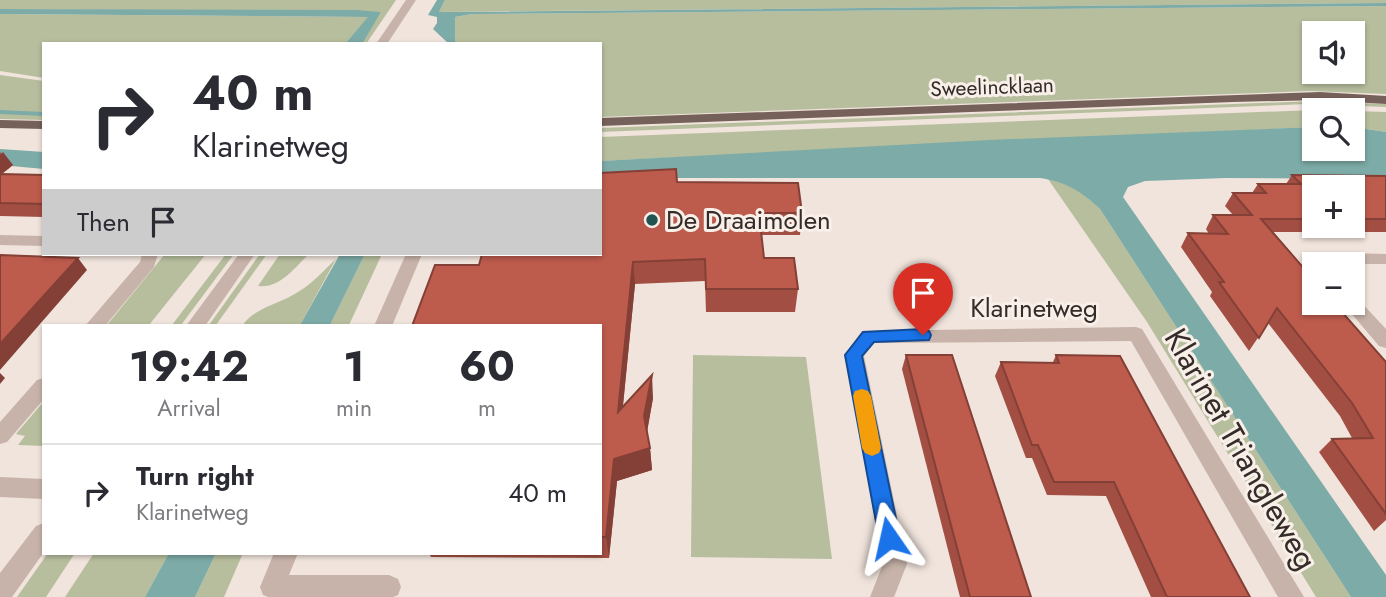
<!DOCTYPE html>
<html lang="en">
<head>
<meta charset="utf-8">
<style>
	body { margin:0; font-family:Jost,sans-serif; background:#f2f2f3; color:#2b2b33; height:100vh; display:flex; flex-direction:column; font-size:26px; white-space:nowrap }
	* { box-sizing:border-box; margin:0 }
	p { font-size:23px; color:#7c7c81 }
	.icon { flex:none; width:38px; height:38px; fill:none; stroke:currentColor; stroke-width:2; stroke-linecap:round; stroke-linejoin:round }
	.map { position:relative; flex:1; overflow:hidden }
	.details { position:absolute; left:42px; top:324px; width:560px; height:231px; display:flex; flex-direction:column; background:#fff; border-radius:0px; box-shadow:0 2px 5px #0004 }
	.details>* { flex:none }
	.top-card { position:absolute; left:42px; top:42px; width:560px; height:214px; border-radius:0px; box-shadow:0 2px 5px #0004; background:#fff; color:#2b2b33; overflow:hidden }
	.tools { position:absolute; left:1302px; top:21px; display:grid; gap:14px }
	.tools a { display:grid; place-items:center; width:63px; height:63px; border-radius:0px; background:#fff; box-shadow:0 2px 5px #0004; font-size:35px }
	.pin { position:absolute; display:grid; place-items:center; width:60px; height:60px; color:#fff; margin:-72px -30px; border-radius:50% 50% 50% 0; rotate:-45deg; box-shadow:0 0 7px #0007 }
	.pin .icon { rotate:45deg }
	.me { position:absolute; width:77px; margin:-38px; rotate:349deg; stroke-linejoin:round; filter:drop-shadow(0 0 5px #0008) }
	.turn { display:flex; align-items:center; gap:24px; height:147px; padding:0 35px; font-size:32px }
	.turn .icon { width:91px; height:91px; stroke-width:2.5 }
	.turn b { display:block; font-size:49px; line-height:60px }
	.then { display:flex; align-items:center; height:66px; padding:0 35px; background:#0003; gap:14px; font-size:26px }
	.eta { display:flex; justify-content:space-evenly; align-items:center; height:119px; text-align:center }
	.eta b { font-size:42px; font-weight:700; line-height:49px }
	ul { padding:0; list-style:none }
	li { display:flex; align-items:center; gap:21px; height:98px; padding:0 35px; border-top:2px solid #e1e1e2 }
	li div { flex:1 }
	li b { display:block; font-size:26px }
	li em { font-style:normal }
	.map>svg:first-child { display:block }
</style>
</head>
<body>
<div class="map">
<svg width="1386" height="597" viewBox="0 0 1386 597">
	<rect width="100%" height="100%" fill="#f0e4dc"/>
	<g fill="#b7be9d" fill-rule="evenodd">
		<polygon points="0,0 396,0 366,44 361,41 381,12 0,9"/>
		<polygon points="445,0 1386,0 1386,3 439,12"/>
		<path d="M1386,6v88l-76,-3 -710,26v-73h-145v-27l17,-3zM1314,33h39v39h-39z"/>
		<polygon points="0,14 369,17 345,44 44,44 44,78 0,71"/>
		<polygon points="0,75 44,81 44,120 0,119"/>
		<polygon points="1315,101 1386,104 1386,107 1307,104 600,132 600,128"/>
		<polygon points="1314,110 1314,127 600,161 600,137"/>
		<polygon points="1353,111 1386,112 1386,132 1353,127"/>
		<path d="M1048,179c22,4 36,15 52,30l251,388h-35l-169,-275z"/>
		<polygon points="165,254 206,254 149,325 107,325"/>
		<polygon points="226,254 234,254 181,325 172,325"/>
		<polygon points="260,254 267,254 216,325 209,325"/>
		<path d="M280,254h29c-14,13 -29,35 -51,32z"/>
		<polygon points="365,254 382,254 349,325 330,325"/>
		<path d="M336,259l-36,66 -58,1c11,-18 38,-22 56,-34 14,-8 26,-22 38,-33z"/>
		<polygon points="693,355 806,357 832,559 691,557"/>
		<polygon points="44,401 44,446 18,445 25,436 16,434"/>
		<polygon points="48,553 75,553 46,597 17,597"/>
		<polygon points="94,553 169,553 145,597 65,597"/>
		<polygon points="216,553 243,553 224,597 195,597"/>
	</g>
	<g fill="#7daba7">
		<polygon points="437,0 445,0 439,12 448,12 1386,3 1386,6 472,14 455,17 455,44 449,44 433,29 437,23 437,17 428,15"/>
		<polygon points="0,9 356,10 381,12 362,44 345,44 368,17 0,14"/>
		<path d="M1314,127v22h39v-22l33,5v47l-161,-1 -80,3 -17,6 -5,10 263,378v22h-35l-251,-388c-19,-18 -34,-27 -60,-31h-440v-17l389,-21z"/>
		<polygon points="0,149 44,152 44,169 0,165"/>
		<polygon points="340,254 365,254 330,325 300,325"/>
		<polygon points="169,553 216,553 195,597 145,597"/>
	</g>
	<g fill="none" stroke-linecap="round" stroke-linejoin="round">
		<polygon fill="#7daba7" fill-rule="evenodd" points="0,110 44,112 44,116 0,114"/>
		<g fill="#c7b3a9" fill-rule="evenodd">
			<polygon points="406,0 416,0 387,44 376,44"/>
			<polygon points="0,235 44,236 44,246 0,245"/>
			<polygon points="1348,253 1386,254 1386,264 1334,264 1342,254"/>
			<polygon points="142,254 158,254 154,267 105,326 85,326 140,262"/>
			<polygon points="239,254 255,254 205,326 186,326"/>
			<polygon points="406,254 422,254 392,326 374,326"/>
			<polygon points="1353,297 1358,299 1386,329 1386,348 1379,346 1346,307 1343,303 1353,303"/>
			<polygon points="1136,327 1142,329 1304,597 1278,597 1131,341 874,343 864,356 907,564 894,597 870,597 883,564 845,355 862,331"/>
			<polygon points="44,378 44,399 7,442 0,444 0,422 37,380"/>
			<polygon points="0,477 44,479 44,499 0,497"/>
			<polygon points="44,523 44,552 12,597 0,597 0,573 36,526"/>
			<polygon points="274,553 298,553 289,575 389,575 398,579 401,587 398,595 393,597 268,597 263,595 260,587"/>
		</g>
		<g fill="#76605a" fill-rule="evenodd">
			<polygon points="1320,92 1386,96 1386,104 1320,100 1233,102 600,126 600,118"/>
			<polygon points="0,120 44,121 44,129 0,128"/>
		</g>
	</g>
	<g fill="#a34e42" fill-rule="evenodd">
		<polygon points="0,152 13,165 2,174 44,175 44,217 0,216"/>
		<path d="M1292,175l94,1v56h-113l113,130v158l-12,11 -55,-79 13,-13 20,-1 -12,-22 -72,-93 -19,28 -39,-55 2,-4 -31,-45 7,-14 21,1 -3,-5 7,-14h20l-8,-9 8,-13h19l6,-9h28zM1314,187h39v39h-39z"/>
		<polygon points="677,182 802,213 800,235 761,235 764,258 798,289 795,312 706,312 705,281 635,284 623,406 653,398 647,431 650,448 652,470 617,481 609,558 431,557 429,553 600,553 600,326 479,265 544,254"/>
		<polygon points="906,355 1031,597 960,597 902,369"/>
		<polygon points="1056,355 1250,597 1151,597 1106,496 1047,495 1032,458 1026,458 995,376 1001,362 1053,362"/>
	</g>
	<g fill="#844036">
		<polygon points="3,152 13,165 0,175 0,155"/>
		<polygon points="78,258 87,270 0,370 0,344"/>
		<polygon points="633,262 635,284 620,434 618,412"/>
		<polygon points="0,373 5,378 0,384"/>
		<polygon points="652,375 653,398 646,438 644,416"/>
		<polygon points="650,448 652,470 617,481 609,558 606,537 614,459"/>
	</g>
	<g fill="#bd5b4d" stroke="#844036" stroke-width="2">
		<polygon points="676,169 677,182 798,183 802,213 759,213 764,258 794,258 798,289 706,289 705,259 633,262 618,412 652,375 644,416 650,448 614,459 606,537 600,537 600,326 412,326 435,265 479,265 482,254 600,254 600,173"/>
		<polygon points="0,174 44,175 44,204 0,203"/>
		<polygon points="1292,175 1386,176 1386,219 1353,219 1353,187 1314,187 1314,219 1261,219 1314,280 1314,303 1334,303 1386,362 1386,514 1332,439 1373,438 1352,403 1277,308 1259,338 1219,282 1224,282 1188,233 1228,234 1213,215 1252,215 1233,193 1266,193 1258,184 1301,184"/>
		<polygon points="0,255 78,258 0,344"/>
		<polygon points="906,355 952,355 1031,597 970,597"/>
		<polygon points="1056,355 1120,356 1250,597 1167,597 1114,482 1054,482 1038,445 1032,445 1001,362 1059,363"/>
	</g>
	<polygon fill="#1a73e8" stroke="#114b97" stroke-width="2" points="923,329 929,331 931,335 929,340 874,342 862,356 900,538 897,544 889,547 882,544 879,538 845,355 863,332"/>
	<polygon fill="#f59e0b" points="862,389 868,391 871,396 881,448 879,453 872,456 865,453 862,448 853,396 855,391"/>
	<circle fill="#215351" stroke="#f8efe8" stroke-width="2.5" cx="652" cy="220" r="7"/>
	<g text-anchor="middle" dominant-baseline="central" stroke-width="6" stroke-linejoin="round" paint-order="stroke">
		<g font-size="21" fill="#352b28" stroke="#f8efe8">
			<text transform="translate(992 87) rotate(-2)">Sweelincklaan</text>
		</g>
		<g font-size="26" fill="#352b28" stroke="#f8efe8" text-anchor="start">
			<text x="666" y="220">De Draaimolen</text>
		</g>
		<g font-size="26" fill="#352b28" stroke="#f8efe8">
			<text x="1034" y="308">Klarinetweg</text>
		</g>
		<g font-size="32" fill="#352b28" stroke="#f8efe8">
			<text transform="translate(1241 449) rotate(60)">Klarinet Triangleweg</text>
		</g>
	</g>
</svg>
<div class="tools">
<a><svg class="icon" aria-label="sound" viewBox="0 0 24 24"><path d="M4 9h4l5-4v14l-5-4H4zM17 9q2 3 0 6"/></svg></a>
<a><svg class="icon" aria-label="search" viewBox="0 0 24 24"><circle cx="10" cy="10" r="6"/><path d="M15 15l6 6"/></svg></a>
<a>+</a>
<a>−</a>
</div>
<div class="pin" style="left:923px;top:335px;background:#d93025"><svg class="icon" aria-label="arrive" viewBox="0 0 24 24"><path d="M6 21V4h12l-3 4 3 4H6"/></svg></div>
<svg class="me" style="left:889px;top:538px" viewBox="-20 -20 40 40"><path d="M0-17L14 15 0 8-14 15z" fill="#1a73e8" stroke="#fff" stroke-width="4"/></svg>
<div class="top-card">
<div class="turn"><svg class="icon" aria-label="right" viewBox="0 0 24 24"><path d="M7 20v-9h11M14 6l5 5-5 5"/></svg><div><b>40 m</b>Klarinetweg</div></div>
<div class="then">Then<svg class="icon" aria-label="arrive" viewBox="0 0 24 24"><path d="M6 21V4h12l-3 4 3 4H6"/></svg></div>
</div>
<section class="details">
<div class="eta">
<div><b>19:42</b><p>Arrival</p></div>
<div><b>1</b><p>min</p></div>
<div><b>60</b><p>m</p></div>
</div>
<ul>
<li><svg class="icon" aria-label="right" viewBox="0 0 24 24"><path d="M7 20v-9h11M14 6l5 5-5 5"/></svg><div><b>Turn right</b><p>Klarinetweg</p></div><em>40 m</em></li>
</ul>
</section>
</div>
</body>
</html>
